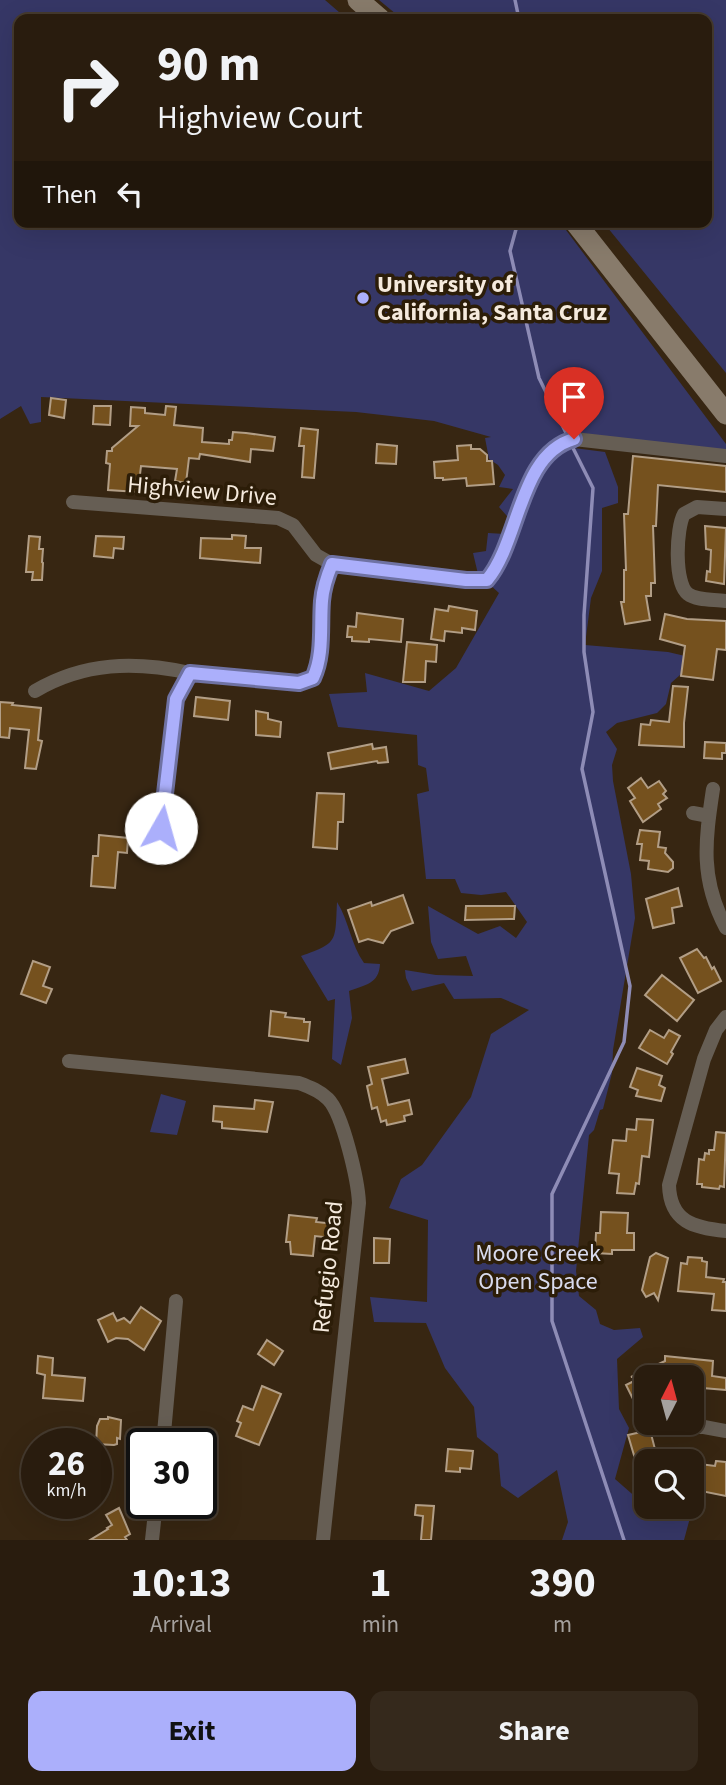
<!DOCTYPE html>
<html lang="en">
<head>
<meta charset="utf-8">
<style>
	body { margin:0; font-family:"Source Sans 3",sans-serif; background:#35291c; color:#f1f3f6; height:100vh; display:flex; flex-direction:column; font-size:26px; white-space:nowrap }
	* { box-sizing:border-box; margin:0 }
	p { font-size:23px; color:#a5a19e }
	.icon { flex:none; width:38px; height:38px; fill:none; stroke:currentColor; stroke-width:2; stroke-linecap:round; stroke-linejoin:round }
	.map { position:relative; height:1540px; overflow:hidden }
	.details { display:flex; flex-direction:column; background:#291c0e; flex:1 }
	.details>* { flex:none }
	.banner { position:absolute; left:14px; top:14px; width:698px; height:214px; border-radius:14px; box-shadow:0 7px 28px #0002,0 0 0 2px #453a2e; background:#291c0e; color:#f1f3f6; overflow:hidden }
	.needle { width:46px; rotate:6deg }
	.buttons { position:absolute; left:634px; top:1365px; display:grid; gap:14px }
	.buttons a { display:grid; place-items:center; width:70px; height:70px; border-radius:14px; background:#291c0e; box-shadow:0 7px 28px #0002,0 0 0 2px #453a2e; font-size:35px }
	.speed { position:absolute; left:21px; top:1428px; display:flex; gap:14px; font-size:35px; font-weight:700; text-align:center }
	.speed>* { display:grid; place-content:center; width:91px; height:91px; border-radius:50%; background:#291c0e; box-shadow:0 7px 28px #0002,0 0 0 2px #453a2e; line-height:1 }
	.speed small { font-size:18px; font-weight:400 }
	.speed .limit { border:4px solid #111; border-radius:10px; background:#fff; color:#111 }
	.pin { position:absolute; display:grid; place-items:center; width:60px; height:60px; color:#fff; margin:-72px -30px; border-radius:50% 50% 50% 0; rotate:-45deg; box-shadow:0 0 7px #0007 }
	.pin .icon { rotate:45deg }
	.me { position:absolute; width:77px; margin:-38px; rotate:7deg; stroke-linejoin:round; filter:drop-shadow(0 0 5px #0008) }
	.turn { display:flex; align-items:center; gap:24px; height:147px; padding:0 28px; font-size:32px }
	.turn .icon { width:91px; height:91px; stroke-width:2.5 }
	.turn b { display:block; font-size:49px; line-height:60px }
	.then { display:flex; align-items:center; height:66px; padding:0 28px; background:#0003; gap:14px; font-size:26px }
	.eta { display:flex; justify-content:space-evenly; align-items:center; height:119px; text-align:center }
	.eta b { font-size:42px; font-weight:700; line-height:49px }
	.primary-button { display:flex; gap:14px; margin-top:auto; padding:14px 28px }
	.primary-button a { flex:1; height:80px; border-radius:14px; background:#abaffb; color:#111; font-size:28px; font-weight:700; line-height:80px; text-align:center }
	.primary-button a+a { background:#35291c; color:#f1f3f6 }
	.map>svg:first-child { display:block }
</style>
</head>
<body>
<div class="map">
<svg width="726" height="1540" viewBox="0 0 726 1540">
	<rect width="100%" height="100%" fill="#372612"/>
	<g fill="#363766">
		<polygon points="0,0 325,0 347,19 19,19 19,222 560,222 726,444 726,452 573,432 574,448 605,452 618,487 618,503 602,508 602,571 591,598 585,645 668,652 698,659 671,683 666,704 657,713 617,723 606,732 617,749 612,765 613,781 631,874 635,918 613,1050 612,1073 603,1109 600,1110 594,1130 589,1135 576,1271 579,1296 596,1310 600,1324 614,1330 640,1328 643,1337 617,1359 619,1409 629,1428 615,1479 647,1507 691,1514 684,1540 562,1540 568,1522 557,1470 518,1498 501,1486 498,1454 477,1437 474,1407 445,1368 426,1323 374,1322 370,1297 427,1302 428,1220 389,1208 401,1179 422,1165 471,1097 491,1034 529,1010 501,998 454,999 444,983 412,991 406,978 405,970 436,975 473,976 466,956 438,959 431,942 428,906 478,934 500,926 516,938 527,922 506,892 481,895 461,893 455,879 426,879 417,794 429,791 426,768 418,765 417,735 338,727 329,694 367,692 365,673 429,691 456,668 499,593 478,574 473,553 486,551 488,533 505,534 513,523 499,507 513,489 499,487 505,475 498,465 489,459 485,438 491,437 434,421 356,412 41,397 41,422 30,424 21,406 0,419"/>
		<polygon points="379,0 726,0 726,373 603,222 707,222 707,19 402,19"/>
		<path d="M337,902c12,19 14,43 27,61l16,1c-1,20 -15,21 -31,27l3,27 -11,47 -9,-6 3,-60 -7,2 -27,-45c38,-13 34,-15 36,-54z"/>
		<polygon points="161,1094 186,1101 177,1135 150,1132"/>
	</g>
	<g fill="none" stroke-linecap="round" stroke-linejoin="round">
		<g stroke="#8e8cb6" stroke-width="3.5">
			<polyline points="515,0 519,19"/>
			<polyline points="518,222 510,251 539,378 568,437"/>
			<polyline points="571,444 593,488 584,615 584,652 593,712 582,769 630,986 624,1042 552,1194 552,1321 624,1540"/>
		</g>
	</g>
	<g fill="#75511e" stroke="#b29e86" stroke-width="2">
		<polygon points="51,398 66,400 64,418 49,415"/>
		<polygon points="94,406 111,406 110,425 93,424"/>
		<polygon points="166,406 176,407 174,425 203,428 202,442 229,444 229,440 232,440 233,432 246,433 275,437 273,451 251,449 250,462 200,454 199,459 189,458 186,483 175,481 177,469 141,466 138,492 108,490 110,464 106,463 107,451 112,451 112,448 138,426 130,426 131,407 145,408 145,413 165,415"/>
		<polygon points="301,428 318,430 314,478 302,477 304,446 299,446"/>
		<polygon points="377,444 397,446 396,464 376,463"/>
		<polygon points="471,445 471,449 480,449 487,455 487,461 492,461 494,484 467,486 466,478 443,480 443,478 435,478 434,462 458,460 457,446"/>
		<polygon points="633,456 726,466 726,492 658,485 656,526 653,526 655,583 651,583 651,596 646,596 650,620 625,624 621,602 624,602 624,570 626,570 624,514 628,514"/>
		<polygon points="705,526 726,528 724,584 706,581 707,571 710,572 711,550 706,549"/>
		<polygon points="232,535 246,536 245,548 261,548 260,563 200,558 201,538 232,539"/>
		<polygon points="29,536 40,537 39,549 43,549 42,562 43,563 42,580 32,580 33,572 26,572"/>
		<polygon points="96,536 124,537 123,549 114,548 113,558 94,556"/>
		<polygon points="449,606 477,611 475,630 462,628 462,633 445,631 444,641 431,639 435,609 448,611"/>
		<polygon points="357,613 403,619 401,642 369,639 369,642 352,641 352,637 347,637 348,626 356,627"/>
		<polygon points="665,614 687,619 726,621 726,650 717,649 713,680 681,676 685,646 660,639"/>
		<polygon points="407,642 437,645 436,662 426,661 425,682 403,682"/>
		<polygon points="673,686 688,687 684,723 684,747 639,745 641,724 650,725 651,720 669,722"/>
		<polygon points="196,697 230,701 228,720 194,716"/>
		<polygon points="0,702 13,703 12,705 41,708 38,740 42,741 36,769 25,768 29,730 10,728 9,738 0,737"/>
		<polygon points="256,711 268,713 268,719 281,722 280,737 256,735"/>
		<polygon points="705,742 726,743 726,753 722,753 722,759 704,758"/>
		<polygon points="372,744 373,749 386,747 388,762 378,763 377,761 331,769 328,753"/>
		<polygon points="641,778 648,788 659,781 666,791 663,794 667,798 658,804 661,809 643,822 630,801 635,798 628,788"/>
		<polygon points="317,793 344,794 343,822 338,822 337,849 313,847"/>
		<polygon points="640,830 660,832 658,847 666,848 665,853 673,862 673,868 668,872 648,869 649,861 640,860 642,844 637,844"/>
		<polygon points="99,835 128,838 127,853 118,852 115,888 91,886 93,856 98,856"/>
		<polygon points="678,888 682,906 672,908 674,923 653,928 646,899"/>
		<polygon points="403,895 413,923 391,931 383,943 368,939 359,942 348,910 371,902 372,906"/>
		<polygon points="466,906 515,906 514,919 465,920"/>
		<polygon points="697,949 704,958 706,957 712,969 714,967 721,981 698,993 680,958"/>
		<polygon points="33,961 50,967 43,986 52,989 46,1003 21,994"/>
		<polygon points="662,975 694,1000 677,1021 645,995"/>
		<polygon points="271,1011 286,1013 285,1017 304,1019 304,1022 310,1022 308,1041 269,1036"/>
		<polygon points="650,1030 664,1038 669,1030 680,1036 671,1052 673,1054 667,1064 639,1048"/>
		<polygon points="405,1059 408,1073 382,1079 388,1105 409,1100 412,1114 404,1116 405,1121 387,1125 386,1120 381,1122 377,1107 372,1109 367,1086 372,1084 368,1067"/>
		<polygon points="637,1068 662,1076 659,1085 665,1088 661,1101 636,1096 638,1090 630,1087"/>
		<polygon points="255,1100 273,1102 267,1132 222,1128 222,1122 213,1121 214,1106 254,1109"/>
		<polygon points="637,1119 653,1120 649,1157 642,1156 639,1184 636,1183 634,1194 617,1193 619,1174 609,1173 613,1140 626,1141 627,1129 636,1130"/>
		<polygon points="716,1132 726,1133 724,1187 720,1186 719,1189 702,1187 702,1184 697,1184 699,1159 704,1160 705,1153 709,1154 709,1150 714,1150"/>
		<polygon points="601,1212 628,1213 627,1233 634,1233 634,1250 612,1250 612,1254 595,1253 596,1233 600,1233"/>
		<polygon points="289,1215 317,1218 316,1222 335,1224 333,1238 315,1236 313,1256 291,1254 290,1242 286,1242"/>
		<polygon points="374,1238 390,1239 389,1263 374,1263"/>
		<polygon points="656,1253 668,1258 658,1300 654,1293 646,1297 642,1290 650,1257"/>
		<polygon points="688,1257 702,1258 702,1261 707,1262 706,1277 724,1279 723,1282 726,1282 726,1311 712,1310 714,1294 678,1291 681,1263 687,1264"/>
		<polygon points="141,1307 161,1321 144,1350 128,1339 116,1338 108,1342 98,1320 113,1313 117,1321 124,1318 130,1323"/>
		<polygon points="267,1340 283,1351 274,1365 258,1354"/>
		<polygon points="38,1356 53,1358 52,1375 85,1378 83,1401 43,1398 45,1375 37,1373"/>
		<polygon points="665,1356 713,1361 712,1376 726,1378 726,1390 691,1387 691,1377 646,1377 646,1396 634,1401 626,1385 642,1377 631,1377 665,1361"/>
		<polygon points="262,1386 281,1394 259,1445 236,1436 241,1423 237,1421 243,1406 253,1410"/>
		<polygon points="108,1417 121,1420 120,1439 117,1438 117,1444 114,1445 96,1444 97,1426 100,1419 108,1419"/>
		<polygon points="650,1430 657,1457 636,1462 628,1435"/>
		<polygon points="448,1449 473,1451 471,1469 460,1468 460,1472 446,1471"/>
		<polygon points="716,1461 726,1462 726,1496 691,1489 691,1463 715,1466"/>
		<polygon points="416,1505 434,1506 431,1540 421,1540 423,1516 415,1515"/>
		<polygon points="119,1508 130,1534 125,1537 127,1540 90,1540 108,1529 107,1528 112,1525 106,1515"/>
	</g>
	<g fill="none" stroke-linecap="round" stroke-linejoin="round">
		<g stroke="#665e54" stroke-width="14">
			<path d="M73,502l205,16 15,7 23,30 16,9 147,17 8,-1c33,-39 32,-126 87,-141l152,17"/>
			<path d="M726,509l-29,-2 -13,7c-8,14 -10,70 4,80 9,7 27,5 38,7"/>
			<path d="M35,691c49,-29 100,-30 155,-18"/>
			<path d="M713,789c-8,53 -13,90 13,139"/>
			<polyline points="693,813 709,816"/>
			<polyline points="150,846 161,828 176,699 190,673 299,683 313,678 319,666 322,601 325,581 332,564"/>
			<path d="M726,1017l-10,13 -12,29 -35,126c1,37 25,43 57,46"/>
			<path d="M69,1061l230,22c11,4 21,8 29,16 15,15 30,82 31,104l-36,337"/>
			<polyline points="686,1427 704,1427 726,1431"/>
			<polyline points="163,1444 176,1301"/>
			<polyline points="152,1540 156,1503"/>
		</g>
		<g stroke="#887b6b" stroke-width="21">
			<polyline points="358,0 380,19"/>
			<polyline points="575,222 726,414"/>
		</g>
	</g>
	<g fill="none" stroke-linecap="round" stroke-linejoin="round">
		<g stroke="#6f72a3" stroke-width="18">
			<path id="route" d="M161,828l15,-129 14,-26 109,10 14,-5c11,-23 7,-52 9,-77 1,-13 5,-25 10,-37l134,16h21c33,-39 32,-126 87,-141"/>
		</g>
		<use href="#route" stroke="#abaffb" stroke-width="12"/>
	</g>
	<circle fill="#abaffb" stroke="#2c1d08" stroke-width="2.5" cx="363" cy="298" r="7"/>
	<g text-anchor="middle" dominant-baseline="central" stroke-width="7" stroke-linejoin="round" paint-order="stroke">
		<g font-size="24" font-weight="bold" fill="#f5eadd" stroke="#2c1d08" text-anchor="start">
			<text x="377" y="284">University of<tspan x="377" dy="28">California, Santa Cruz</tspan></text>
		</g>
		<g font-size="24" fill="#f5eadd" stroke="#2c1d08">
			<text transform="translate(202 491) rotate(5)">Highview Drive</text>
			<text transform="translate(328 1267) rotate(-84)">Refugio Road</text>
		</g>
		<g font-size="24" fill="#d9dbee" stroke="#2c1d08">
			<text x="538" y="1253">Moore Creek<tspan x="538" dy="28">Open Space</tspan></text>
		</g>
	</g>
</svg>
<div class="buttons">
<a><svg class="needle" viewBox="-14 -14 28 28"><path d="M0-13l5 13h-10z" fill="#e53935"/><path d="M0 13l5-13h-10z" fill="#a5a19e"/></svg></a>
<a><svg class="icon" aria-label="search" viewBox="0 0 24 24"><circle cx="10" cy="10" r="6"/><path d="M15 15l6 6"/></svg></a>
</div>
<div class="speed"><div>26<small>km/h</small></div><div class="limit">30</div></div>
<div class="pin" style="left:574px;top:439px;background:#d93025"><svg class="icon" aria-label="arrive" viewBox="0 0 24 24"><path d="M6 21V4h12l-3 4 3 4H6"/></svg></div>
<svg class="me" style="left:161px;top:828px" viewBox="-20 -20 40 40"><circle r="19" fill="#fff"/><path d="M0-13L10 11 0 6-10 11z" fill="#abaffb"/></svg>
<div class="banner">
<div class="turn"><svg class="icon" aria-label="right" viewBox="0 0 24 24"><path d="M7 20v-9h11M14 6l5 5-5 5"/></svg><div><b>90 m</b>Highview Court</div></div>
<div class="then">Then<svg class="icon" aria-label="left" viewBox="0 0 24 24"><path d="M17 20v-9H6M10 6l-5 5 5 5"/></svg></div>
</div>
</div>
<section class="details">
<div class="eta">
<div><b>10:13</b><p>Arrival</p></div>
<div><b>1</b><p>min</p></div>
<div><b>390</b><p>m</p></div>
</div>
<div class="primary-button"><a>Exit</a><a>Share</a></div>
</section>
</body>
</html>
